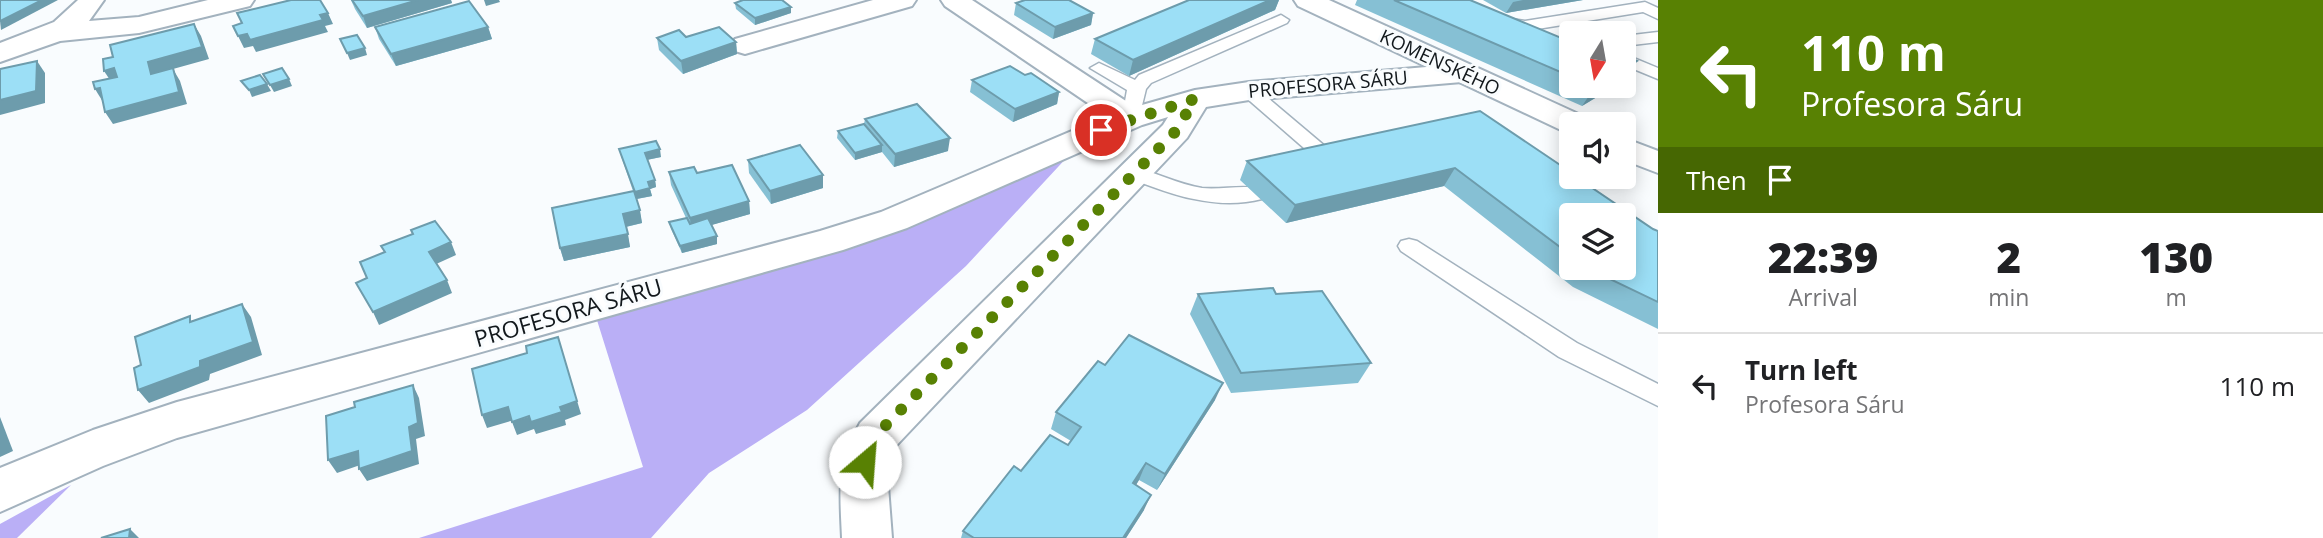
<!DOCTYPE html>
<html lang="en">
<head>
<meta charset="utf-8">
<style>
	body { margin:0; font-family:"Open Sans",sans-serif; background:#f6f6f6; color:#202124; height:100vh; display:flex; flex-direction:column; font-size:26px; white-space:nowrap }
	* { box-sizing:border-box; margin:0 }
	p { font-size:23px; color:#757577 }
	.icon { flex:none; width:38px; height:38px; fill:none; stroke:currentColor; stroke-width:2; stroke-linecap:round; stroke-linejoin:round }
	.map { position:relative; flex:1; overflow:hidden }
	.details { display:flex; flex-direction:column; background:#fff; width:665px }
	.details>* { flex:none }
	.top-card { background:#588103; color:#fff; overflow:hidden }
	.needle { width:46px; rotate:191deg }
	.controls { position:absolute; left:1559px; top:21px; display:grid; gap:14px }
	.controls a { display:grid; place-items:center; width:77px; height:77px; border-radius:7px; background:#fff; box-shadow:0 4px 18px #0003; font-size:35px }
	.pin { position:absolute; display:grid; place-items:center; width:60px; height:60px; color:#fff; margin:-30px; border:4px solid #fff; border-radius:50%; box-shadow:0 2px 7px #0007 }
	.me { position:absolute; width:77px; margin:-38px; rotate:27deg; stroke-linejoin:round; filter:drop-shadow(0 0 5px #0008) }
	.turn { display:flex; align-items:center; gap:24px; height:147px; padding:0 28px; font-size:32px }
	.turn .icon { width:91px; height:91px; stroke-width:2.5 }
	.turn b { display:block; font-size:49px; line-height:60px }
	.then { display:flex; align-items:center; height:66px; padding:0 28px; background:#0003; gap:14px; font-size:26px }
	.eta { display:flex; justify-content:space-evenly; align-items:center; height:119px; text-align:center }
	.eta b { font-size:42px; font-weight:800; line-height:49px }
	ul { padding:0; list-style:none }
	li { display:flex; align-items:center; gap:21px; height:105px; padding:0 28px; border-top:2px solid #e0e0e0 }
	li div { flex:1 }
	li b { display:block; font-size:26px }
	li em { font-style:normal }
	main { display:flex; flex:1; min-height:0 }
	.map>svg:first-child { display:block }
</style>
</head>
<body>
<main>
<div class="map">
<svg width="1658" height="538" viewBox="0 0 1658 538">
	<rect width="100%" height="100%" fill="#f9fcfe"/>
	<g fill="#baaff6">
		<polygon points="1071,153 966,266 807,410 709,473 651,538 419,538 643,467 596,317 854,248"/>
		<polygon points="71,485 17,538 0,538 0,524"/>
	</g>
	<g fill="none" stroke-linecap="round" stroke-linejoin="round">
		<g stroke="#a3b2be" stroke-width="3">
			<g id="service">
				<polygon points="1448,0 1468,0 1498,17 1525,21 1645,2 1658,8 1658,19 1643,12 1525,31 1488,24"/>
				<polygon points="1281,15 1289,20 1287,23 1151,83 1146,89 1138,122 1124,122 1122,118 1127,90 1090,68 1099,63 1135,80 1139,75"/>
				<polygon points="1658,32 1658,42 1624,46 1624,36"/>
				<polygon points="1624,54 1658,68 1658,79 1624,65"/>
				<polygon points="1249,86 1255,87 1326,147 1329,151 1326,155 1312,155 1243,95 1240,91 1243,87"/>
				<path d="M1134,167c23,6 44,17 68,21 20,2 42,-4 60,1l3,5 -3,5c-46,12 -93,-5 -135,-22l-3,-4 3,-4z"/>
				<polygon points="1409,239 1417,241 1577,343 1658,384 1658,406 1559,357 1401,251 1398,246 1401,241"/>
			</g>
		</g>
		<g stroke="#a3b2be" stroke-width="4">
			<g id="minor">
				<polygon points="873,0 916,0 912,6 745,54 735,51 731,45 735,39"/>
				<path d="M941,0h31l163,107 60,-17 54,-8 213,-18 11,3 4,6 -4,6 -11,3 -213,18 -43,7 -19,31 -294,311 -5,37 4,52h-50c-2,-48 -6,-71 18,-115l303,-298 5,-8 -26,8 -235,103 -64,22 -666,188 -74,28 -103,46v-44l93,-38 84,-28 643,-171 61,-19 226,-96 -162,-110z"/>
			</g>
		</g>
		<g stroke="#a3b2be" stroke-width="4">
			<g id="tertiary">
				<polygon points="78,0 104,0 89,21 139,17 208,0 254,0 250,6 139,33 60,41 0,62 0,43 54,22"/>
				<polygon points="1294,0 1329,0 1585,117 1590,124 1572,124 1572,133 1563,131 1298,6"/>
				<polygon points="1624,138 1658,151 1658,173 1624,160"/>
			</g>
		</g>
		<use href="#service" fill="#fff" fill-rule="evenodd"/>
		<use href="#minor" fill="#fff" fill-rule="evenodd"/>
		<use href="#tertiary" fill="#fff" fill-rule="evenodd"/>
	</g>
	<g fill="#86c0d4" fill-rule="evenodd">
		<polygon points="351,0 451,0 452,3 367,28 355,9"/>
		<polygon points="1189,0 1279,0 1275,10 1129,76 1091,54 1095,39"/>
		<polygon points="1357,0 1470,0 1566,40 1572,37 1572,86 1615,86 1582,106 1355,5"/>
		<polygon points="1483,0 1583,0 1506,13"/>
		<polygon points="735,3 791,7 791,13 755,25 736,9"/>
		<polygon points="1016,3 1093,13 1091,25 1053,39 1014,15"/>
		<polygon points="375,27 488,27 492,39 396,66 379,39"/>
		<polygon points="657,38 736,42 737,54 683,74 659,50"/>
		<polygon points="972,80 1059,92 1057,104 1013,122 970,92"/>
		<path d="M1480,111l173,118 5,2v98l-85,-42 -129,-101 -158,37 -46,-43 7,-19zM1572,215l52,53h-52z"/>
		<polygon points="865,119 948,151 894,167 882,152 855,160 837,138 838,131 864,124"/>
		<polygon points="619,149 661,157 647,160 655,180 656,187 650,189 652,196 637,199 642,223 626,227 630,247 564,261 560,248 633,191 621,156"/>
		<polygon points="748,160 823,175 823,188 771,204 749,173"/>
		<polygon points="669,172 697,173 749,201 750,214 711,225 717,236 717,244 682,253 671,229 669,222 686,218 671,185"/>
		<polygon points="1198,294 1276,294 1371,363 1358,383 1231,393 1190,314"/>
		<polygon points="1105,365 1215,400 1157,490 1139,480 1136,485 1144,510 1126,538 961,538 963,531 1021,471 1068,445 1071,441 1051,429 1056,412"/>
	</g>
	<g fill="#6d9cac">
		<polygon points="42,0 58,0 1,30 0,21"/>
		<polygon points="418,0 451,0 452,3 367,28 363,16"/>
		<polygon points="484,0 499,0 500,2 486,6"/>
		<polygon points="1270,0 1279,0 1275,10 1129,76 1133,60"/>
		<polygon points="1523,0 1583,0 1506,13 1513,2"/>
		<polygon points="791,7 791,13 755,25 755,18"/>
		<polygon points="328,13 333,24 325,26 328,32 256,52 253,46 244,48 238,36"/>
		<polygon points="1093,13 1091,25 1053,39 1055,27"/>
		<polygon points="194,24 201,36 209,59 173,69 180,81 187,104 113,124 105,112 148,62"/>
		<polygon points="488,27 492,39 396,66 391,54"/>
		<polygon points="736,42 737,54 683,74 681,61"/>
		<polygon points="365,48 367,55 350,60 347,53"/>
		<polygon points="37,61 45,73 45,103 0,115 0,100"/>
		<polygon points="1637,61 1624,80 1624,69"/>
		<polygon points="114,68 122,80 112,83 104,71"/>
		<polygon points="289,79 292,86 274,92 270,85"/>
		<polygon points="267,84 271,91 252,97 249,90"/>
		<polygon points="1597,86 1615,86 1582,106 1595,87"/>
		<polygon points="100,88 103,102 95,89"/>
		<polygon points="1059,92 1057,104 1013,122 1015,109"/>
		<polygon points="950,138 948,151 894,167 895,154"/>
		<polygon points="882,145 882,152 855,160 855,153"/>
		<polygon points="660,149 661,157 646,160 645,153"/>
		<polygon points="1455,168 1444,186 1286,223 1295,205"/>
		<polygon points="823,175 823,188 771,204 770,191"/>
		<polygon points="655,180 656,187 650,189 652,196 636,199 635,192 648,182"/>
		<polygon points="749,201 750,214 691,231 690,218"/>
		<polygon points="640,210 642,223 625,227 623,214"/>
		<polygon points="628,234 630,247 564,261 560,248"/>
		<polygon points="717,236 717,244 682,253 680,246"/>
		<polygon points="451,242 456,255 434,265 429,252"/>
		<polygon points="447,280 452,293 379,325 373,312"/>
		<polygon points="242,304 251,317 262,355 210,374 209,380 149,403 138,390 200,361"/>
		<polygon points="558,337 581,414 565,420 566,425 536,434 534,429 517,435 512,422 560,407"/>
		<polygon points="1223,383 1215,400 1157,490 1165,474"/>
		<polygon points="413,385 419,398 425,436 416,439 419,464 367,481 359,469"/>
		<polygon points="508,407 514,420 487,428 482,415"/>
		<polygon points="0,417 13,451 0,457"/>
		<polygon points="358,451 366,463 337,473 328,460"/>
		<polygon points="1146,463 1139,480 1127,499 1133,483"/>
		<polygon points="1151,495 1144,510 1126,538 1123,538"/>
		<polygon points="130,529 139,538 129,538"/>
	</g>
	<g fill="#9cdff6" stroke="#6d9cac" stroke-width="2">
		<polygon points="0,0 42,0 0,21"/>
		<polygon points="291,0 320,0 328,13 320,15 323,20 250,40 247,34 238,36 233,26 242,23 237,13"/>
		<polygon points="352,0 418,0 363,16"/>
		<polygon points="743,0 782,0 791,7 755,18 735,3"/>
		<polygon points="1025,0 1069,0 1093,13 1055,27 1016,3"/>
		<polygon points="1189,0 1270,0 1133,60 1095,39"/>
		<polygon points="1394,0 1470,0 1566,40 1572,37 1572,77"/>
		<polygon points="469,1 488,27 391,54 375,27"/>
		<polygon points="194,24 202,47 148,62 151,74 173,68 179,92 105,112 100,88 95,89 93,82 117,77 114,68 104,71 103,59 113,57 110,45"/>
		<polygon points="719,27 736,42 681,61 657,38 679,30 686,37"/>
		<polygon points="357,35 365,48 347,53 340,39"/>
		<polygon points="1624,55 1637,61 1624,69"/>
		<polygon points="37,61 36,91 0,100 0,69"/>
		<polygon points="1010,66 1025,75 1031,73 1059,92 1015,109 972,80"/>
		<polygon points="282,68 289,79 270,85 263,74"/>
		<polygon points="260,75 267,84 249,90 241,81"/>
		<polygon points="917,104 950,138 895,154 865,119"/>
		<polygon points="1480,111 1572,173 1572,177 1576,177 1653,229 1658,231 1658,302 1587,268 1624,268 1624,215 1572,215 1572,256 1455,168 1295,205 1247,161"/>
		<polygon points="864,124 882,145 855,153 838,131"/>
		<polygon points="656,141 660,149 645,153 655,180 648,182 650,188 635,192 619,149"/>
		<polygon points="800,145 823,175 770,191 748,160"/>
		<polygon points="732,165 749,201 690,218 669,172 694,167 697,173"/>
		<polygon points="634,191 640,210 623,214 628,234 560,248 552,208"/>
		<polygon points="687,218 690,224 708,218 717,236 680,246 669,222"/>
		<polygon points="435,221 451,242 429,252 447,280 373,312 356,283 367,278 360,262 385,252 381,246 413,234 411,230"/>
		<polygon points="1273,288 1276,294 1322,291 1371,363 1241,373 1198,294"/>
		<polygon points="242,304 253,342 200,361 200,367 138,390 134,368 141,365 135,337 190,316 190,322"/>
		<polygon points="1129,335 1223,383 1165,474 1146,463 1133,483 1151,495 1123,538 974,538 963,531 1014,466 1021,471 1050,435 1068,445 1081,427 1056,412 1098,361 1105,365"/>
		<polygon points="558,337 577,401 560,407 562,412 531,422 529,416 512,422 508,407 482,415 472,369 527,353 526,346"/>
		<polygon points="413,385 418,423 409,427 412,451 359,469 358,451 328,460 326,416 355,407 354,402"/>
		<polygon points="130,529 129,538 101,538"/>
	</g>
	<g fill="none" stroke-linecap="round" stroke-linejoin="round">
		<polyline stroke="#588103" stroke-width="12" stroke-dasharray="0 21.6" points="865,462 869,448 884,427 1176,131 1195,99 1101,130"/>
	</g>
	<g text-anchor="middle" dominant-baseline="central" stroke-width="6" stroke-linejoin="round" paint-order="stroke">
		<g font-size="19" fill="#12181c" stroke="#f9fcfe">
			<text transform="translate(1440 62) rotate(25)">KOMENSKÉHO</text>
			<text transform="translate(1328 84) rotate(-5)">PROFESORA SÁRU</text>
		</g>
		<g font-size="23" fill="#12181c" stroke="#f9fcfe">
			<text transform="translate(568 312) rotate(-16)">PROFESORA SÁRU</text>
		</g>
	</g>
</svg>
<div class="controls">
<a><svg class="needle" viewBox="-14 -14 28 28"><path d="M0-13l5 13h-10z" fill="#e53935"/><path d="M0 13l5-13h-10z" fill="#757577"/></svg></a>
<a><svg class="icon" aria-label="sound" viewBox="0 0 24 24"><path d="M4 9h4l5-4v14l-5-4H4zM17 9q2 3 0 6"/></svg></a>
<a><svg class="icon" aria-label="layers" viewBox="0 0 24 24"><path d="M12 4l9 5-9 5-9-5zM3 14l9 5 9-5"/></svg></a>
</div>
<div class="pin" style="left:1101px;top:130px;background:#d93025"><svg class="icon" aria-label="arrive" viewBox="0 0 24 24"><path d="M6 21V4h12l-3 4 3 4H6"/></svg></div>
<svg class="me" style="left:865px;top:462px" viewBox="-20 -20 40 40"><circle r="19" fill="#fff"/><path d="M0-13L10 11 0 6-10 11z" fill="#588103"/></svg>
</div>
<section class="details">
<div class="top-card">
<div class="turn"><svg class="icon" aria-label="left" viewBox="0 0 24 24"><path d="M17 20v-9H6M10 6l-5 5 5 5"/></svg><div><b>110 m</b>Profesora Sáru</div></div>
<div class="then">Then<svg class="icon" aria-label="arrive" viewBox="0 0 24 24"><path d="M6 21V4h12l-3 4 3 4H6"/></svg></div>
</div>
<div class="eta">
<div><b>22:39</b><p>Arrival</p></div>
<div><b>2</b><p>min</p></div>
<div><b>130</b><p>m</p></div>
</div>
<ul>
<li><svg class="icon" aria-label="left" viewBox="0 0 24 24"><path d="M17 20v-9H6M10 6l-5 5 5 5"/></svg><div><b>Turn left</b><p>Profesora Sáru</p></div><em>110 m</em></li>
</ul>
</section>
</main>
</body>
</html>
